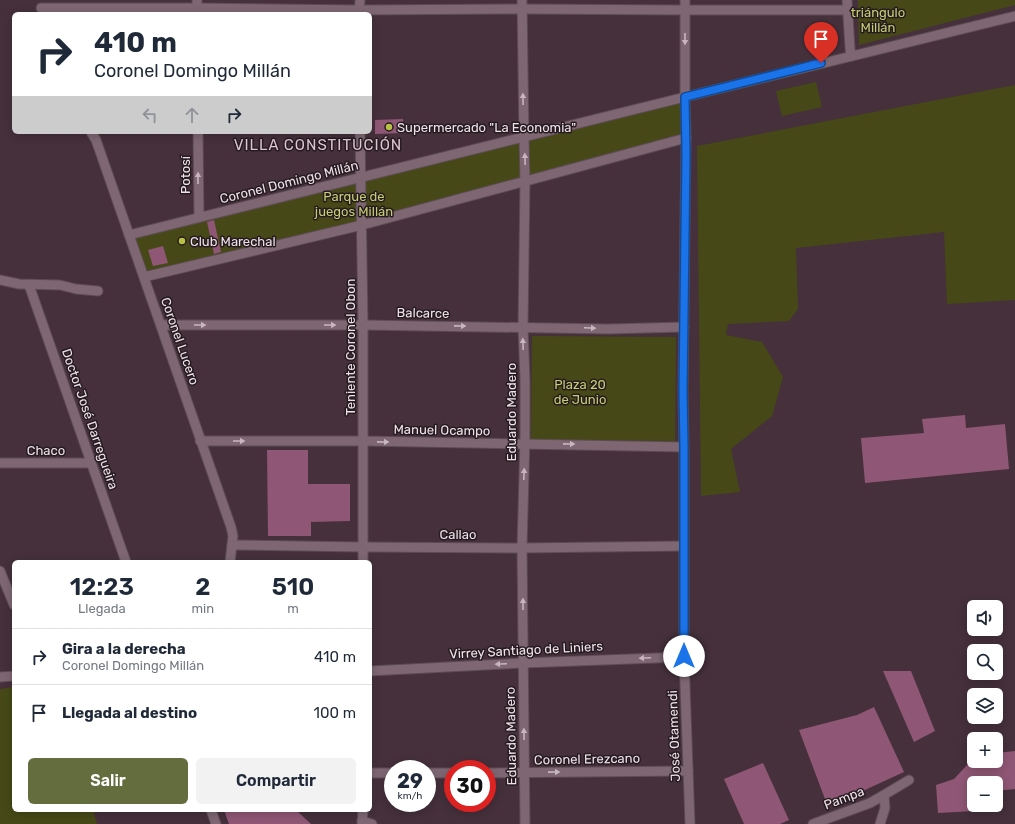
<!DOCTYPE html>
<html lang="es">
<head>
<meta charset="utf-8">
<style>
	body { margin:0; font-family:Rubik,sans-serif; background:#f2f2f3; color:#1f2937; height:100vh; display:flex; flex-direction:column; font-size:15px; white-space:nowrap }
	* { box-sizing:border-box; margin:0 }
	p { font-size:13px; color:#747a83 }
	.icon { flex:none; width:22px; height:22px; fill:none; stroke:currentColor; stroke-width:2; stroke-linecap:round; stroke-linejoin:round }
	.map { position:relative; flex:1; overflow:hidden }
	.side { position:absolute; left:12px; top:560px; width:360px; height:252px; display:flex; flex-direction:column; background:#fff; border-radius:6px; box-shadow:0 2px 10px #0003 }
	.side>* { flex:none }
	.banner { position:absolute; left:12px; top:12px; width:360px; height:122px; border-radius:6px; box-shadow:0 2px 10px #0003; background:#fff; color:#1f2937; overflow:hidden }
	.tools { position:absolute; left:967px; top:600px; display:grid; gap:8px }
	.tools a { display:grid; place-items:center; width:36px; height:36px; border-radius:6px; background:#fff; box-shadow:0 2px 10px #0003; font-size:20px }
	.speed { position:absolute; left:384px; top:760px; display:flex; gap:8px; font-size:20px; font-weight:700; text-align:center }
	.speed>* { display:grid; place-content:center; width:52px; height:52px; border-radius:50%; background:#fff; box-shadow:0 2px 10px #0003; line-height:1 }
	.speed small { font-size:10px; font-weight:400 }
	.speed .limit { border:6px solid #d22; background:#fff; color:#111 }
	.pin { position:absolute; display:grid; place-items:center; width:34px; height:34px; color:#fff; margin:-41px -17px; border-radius:50% 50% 50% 0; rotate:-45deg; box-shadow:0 0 4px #0007 }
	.pin .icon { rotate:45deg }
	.me { position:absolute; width:44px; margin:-22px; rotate:0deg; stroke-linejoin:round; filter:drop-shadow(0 0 3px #0008) }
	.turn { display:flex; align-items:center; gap:14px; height:84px; padding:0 16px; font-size:18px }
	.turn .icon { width:52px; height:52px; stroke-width:2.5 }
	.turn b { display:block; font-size:28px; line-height:34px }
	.lanes { display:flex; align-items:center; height:38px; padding:0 16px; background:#0003; justify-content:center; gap:20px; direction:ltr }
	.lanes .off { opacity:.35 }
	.eta { display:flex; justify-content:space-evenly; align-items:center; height:68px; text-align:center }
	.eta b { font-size:24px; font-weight:600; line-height:28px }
	.button { display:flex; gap:8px; margin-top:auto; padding:8px 16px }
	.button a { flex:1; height:46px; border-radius:6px; background:#646d3e; color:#fff; font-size:16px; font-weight:600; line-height:46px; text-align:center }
	.button a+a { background:#f2f2f3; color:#1f2937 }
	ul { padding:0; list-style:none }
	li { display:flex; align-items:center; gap:12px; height:56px; padding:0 16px; border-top:1px solid #e0e1e3 }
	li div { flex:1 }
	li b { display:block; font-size:15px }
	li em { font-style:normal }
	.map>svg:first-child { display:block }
</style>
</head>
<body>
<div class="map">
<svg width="1015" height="824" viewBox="0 0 1015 824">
	<rect width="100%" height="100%" fill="#45303b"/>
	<g fill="#464917">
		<polygon points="858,0 1015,0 1015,5 859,45"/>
		<polygon points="816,82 822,107 782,116 776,91"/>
		<polygon points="1015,85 1015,300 947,304 944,232 796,248 798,309 789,321 728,324 726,335 762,342 783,377 772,416 731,449 740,492 701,496 697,146"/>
		<polygon points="685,97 686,138 144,277 129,235"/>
		<polygon points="532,336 676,337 675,441 531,440"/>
		<polygon points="14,687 14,810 93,810 97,824 0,824 0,689"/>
	</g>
	<g fill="#8f5775">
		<polygon points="403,119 404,133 375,134 375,120"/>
		<polygon points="214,220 221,252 214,254 207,222"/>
		<polygon points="163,246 168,263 153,266 148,250"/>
		<polygon points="965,415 966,428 1005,424 1009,469 865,483 861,438 924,433 922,419"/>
		<polygon points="267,450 308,450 308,484 350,484 350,521 311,522 311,536 268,536"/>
		<polygon points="883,671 911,671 935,731 914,742"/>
		<polygon points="874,707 904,772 828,807 799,730 857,715"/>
		<polygon points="1015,751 1015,789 996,791 996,783 974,783 974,811 938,813 936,785 954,779 967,765 972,761 996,761 996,753"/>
		<polygon points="763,763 789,820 780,824 744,824 724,779"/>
		<polygon points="224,810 296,810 311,824 229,824"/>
	</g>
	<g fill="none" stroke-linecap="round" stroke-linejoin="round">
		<g stroke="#5e4c55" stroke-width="11">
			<g id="street">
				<polyline points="197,0 197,14"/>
				<polyline points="522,0 524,138 525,181 523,327 525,380 525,437 522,548 525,824"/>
				<polyline points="685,0 685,97 686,138 683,391 684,447 684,657 690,824"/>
				<polyline points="847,0 850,48 851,56"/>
				<polyline points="41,8 197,8 359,10 522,9 685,10 847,10"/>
				<polyline points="359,14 360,0"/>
				<polyline points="91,132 96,140 231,527 233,536 230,562"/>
				<polyline points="198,132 199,217"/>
				<polyline points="360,132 363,325 363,562"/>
				<polyline points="129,235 685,97 1015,16"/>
				<polyline points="144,277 362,225 686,138"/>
				<polyline points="0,280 19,284 60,285 76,289 98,291"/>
				<polyline points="29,285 126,562"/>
				<polyline points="161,325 363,325 608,329 684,327"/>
				<polyline points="200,441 364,441 684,447"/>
				<polyline points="0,463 91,463"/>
				<polyline points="232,545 363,547 522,548 684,546"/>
				<polyline points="0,571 14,605"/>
				<polyline points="370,671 523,663 684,657"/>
				<polyline points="0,677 14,676"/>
				<polyline points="370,773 393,773"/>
				<polyline points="427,773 453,773"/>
				<polyline points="487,773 688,771"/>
				<polyline points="211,810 216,824"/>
				<polyline points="362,821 372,824"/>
				<polyline points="362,824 363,810"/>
				<polyline points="813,824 870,803 884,795 909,780"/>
				<polyline points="880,824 885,808 884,795"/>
			</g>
		</g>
		<use href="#street" stroke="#7e6772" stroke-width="9"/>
	</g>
	<defs><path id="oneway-solid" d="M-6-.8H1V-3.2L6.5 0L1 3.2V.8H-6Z"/></defs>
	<g fill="#c7b6bf">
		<use href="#oneway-solid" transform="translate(685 39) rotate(90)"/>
		<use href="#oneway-solid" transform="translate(523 99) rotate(-91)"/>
		<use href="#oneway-solid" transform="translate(525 159) rotate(-92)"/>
		<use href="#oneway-solid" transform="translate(198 178) rotate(-90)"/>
		<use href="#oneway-solid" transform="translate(200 325)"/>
		<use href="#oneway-solid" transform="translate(330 325)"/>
		<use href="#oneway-solid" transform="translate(460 326) rotate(1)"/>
		<use href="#oneway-solid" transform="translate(590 328) rotate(2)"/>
		<use href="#oneway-solid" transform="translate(523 344) rotate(-92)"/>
		<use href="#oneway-solid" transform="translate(239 441)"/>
		<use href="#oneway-solid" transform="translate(383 442) rotate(1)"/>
		<use href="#oneway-solid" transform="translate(569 444) rotate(1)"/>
		<use href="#oneway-solid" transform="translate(524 474) rotate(-88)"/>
		<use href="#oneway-solid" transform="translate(523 604) rotate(-90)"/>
		<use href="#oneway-solid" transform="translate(645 658) rotate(178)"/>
		<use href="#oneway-solid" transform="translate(501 664) rotate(177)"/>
		<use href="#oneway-solid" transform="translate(524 734) rotate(-91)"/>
		<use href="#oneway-solid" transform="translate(554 772) rotate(-1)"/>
	</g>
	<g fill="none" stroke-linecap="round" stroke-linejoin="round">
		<g stroke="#114b97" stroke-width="10">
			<polyline id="route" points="684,656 684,447 683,391 686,154 685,97 821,63"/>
		</g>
		<use href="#route" stroke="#1a73e8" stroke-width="7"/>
	</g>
	<g fill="#b9c046" stroke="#251b20" stroke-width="1.5">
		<circle cx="389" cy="127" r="4"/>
		<circle cx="182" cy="241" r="4"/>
	</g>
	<g text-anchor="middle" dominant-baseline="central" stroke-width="3" stroke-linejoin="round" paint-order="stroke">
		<g font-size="13" fill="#c6cd73" stroke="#251b20">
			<text x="878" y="12">triángulo<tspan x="878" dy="15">Millán</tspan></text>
			<text x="354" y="196">Parque de<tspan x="354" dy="15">juegos Millán</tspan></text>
			<text x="580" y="384">Plaza 20<tspan x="580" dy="15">de Junio</tspan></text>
		</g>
		<g font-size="13" fill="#efe1e8" stroke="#251b20" text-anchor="start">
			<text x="397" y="127">Supermercado "La Economia"</text>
			<text x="190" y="241">Club Marechal</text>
		</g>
		<g font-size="13" fill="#efe1e8" stroke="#251b20">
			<text transform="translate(185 175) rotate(-90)">Potosí</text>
			<text transform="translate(289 182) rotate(-14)">Coronel Domingo Millán</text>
			<text transform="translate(423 313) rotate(1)">Balcarce</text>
			<text transform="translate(180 341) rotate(71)">Coronel Lucero</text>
			<text transform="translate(350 347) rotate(-90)">Teniente Coronel Obon</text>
			<text transform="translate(511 412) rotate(-90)">Eduardo Madero</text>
			<text transform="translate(90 419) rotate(71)">Doctor José Darregueira</text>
			<text transform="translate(442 430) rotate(1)">Manuel Ocampo</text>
			<text x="46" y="450">Chaco</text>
			<text x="458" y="534">Callao</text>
			<text transform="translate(526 650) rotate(-3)">Virrey Santiago de Liniers</text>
			<text transform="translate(511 736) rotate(-91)">Eduardo Madero</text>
			<text transform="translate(674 736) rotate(-92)">José Otamendi</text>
			<text transform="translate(587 759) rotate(-1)">Coronel Erezcano</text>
			<text transform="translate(844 798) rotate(-21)">Pampa</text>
		</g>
		<g font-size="15" letter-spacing="1" fill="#dfc5d2" stroke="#251b20">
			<text x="318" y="145">VILLA CONSTITUCIÓN</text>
		</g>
	</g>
</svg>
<div class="tools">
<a><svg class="icon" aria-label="sound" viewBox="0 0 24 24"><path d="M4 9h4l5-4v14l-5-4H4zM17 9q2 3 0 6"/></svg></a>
<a><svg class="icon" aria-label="search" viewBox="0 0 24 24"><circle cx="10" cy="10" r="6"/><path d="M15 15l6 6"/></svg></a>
<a><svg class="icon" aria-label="layers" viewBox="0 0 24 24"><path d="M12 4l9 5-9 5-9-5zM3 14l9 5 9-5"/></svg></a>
<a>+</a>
<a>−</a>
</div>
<div class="speed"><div>29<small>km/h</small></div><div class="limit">30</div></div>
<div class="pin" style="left:821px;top:63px;background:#d93025"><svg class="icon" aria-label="arrive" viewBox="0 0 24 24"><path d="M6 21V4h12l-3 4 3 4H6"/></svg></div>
<svg class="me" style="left:684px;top:656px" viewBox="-20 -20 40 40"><circle r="19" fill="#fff"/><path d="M0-13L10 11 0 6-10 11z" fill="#1a73e8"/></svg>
<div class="banner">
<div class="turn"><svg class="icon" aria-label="right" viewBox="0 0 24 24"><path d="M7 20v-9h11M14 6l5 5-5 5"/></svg><div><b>410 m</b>Coronel Domingo Millán</div></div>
<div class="lanes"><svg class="icon off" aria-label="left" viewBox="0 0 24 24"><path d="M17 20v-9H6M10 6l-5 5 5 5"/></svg><svg class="icon off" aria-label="ahead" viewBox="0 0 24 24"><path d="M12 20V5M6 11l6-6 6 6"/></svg><svg class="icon" aria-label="right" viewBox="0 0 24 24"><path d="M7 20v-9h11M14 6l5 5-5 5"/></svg></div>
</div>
<section class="side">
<div class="eta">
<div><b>12:23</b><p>Llegada</p></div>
<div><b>2</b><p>min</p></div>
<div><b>510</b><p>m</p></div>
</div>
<ul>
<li><svg class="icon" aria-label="right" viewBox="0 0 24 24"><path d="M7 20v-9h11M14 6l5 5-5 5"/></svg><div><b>Gira a la derecha</b><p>Coronel Domingo Millán</p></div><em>410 m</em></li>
<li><svg class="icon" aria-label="arrive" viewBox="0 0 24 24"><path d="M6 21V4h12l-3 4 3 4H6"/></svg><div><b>Llegada al destino</b></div><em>100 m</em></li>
</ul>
<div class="button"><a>Salir</a><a>Compartir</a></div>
</section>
</div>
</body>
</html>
